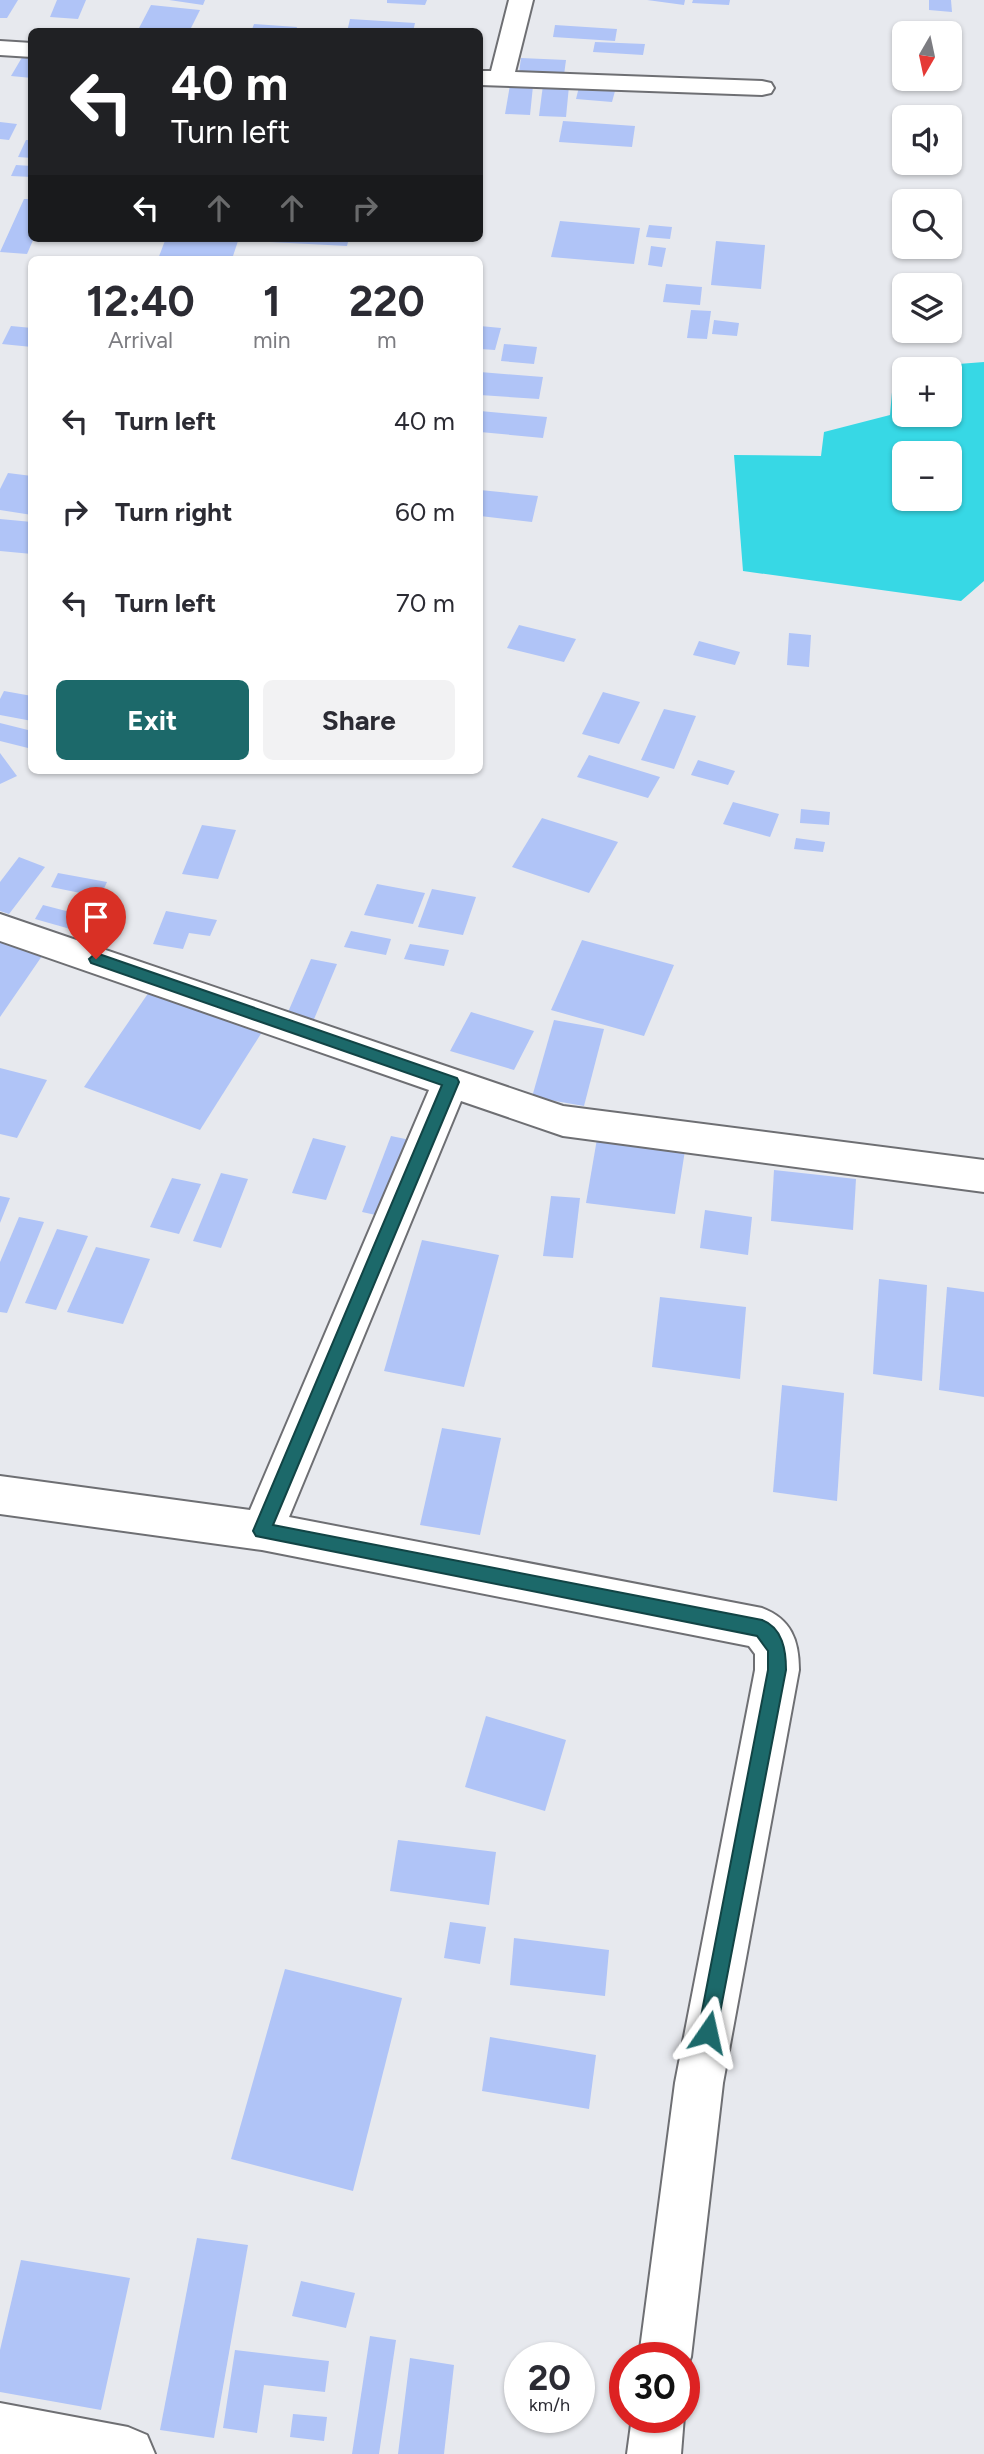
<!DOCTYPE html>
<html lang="en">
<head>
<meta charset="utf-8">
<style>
	body { margin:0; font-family:Figtree,sans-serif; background:#f2f2f3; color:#2b2b33; height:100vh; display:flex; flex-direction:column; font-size:26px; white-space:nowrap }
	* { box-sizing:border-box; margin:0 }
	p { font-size:23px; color:#7c7c81 }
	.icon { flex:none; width:38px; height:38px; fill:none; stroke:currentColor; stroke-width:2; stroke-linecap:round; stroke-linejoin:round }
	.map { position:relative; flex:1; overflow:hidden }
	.drawer { position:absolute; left:28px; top:256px; width:455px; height:518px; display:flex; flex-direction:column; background:#fff; border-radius:10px; box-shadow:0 2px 5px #0004 }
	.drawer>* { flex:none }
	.top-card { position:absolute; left:28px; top:28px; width:455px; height:214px; border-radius:10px; box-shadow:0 2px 5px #0004; background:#202124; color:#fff; overflow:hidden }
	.needle { width:46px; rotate:189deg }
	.tools { position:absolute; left:892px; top:21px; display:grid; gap:14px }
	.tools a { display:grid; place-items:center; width:70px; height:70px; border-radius:10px; background:#fff; box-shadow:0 2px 5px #0004; font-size:35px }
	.speed { position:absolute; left:504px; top:2342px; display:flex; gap:14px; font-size:35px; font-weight:700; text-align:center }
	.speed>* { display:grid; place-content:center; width:91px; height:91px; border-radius:50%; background:#fff; box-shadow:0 2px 5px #0004; line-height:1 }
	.speed small { font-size:18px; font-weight:400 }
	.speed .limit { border:10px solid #d22; background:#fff; color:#111 }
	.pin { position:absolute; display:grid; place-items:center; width:60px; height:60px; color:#fff; margin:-72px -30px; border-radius:50% 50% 50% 0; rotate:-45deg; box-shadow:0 0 7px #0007 }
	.pin .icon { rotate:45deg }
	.me { position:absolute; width:77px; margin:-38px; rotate:11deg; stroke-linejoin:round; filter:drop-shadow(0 0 5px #0008) }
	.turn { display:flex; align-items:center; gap:24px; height:147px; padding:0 28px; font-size:32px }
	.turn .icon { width:91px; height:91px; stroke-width:2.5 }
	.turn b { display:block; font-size:49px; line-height:60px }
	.lanes { display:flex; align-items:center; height:66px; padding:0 28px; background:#0003; justify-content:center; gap:35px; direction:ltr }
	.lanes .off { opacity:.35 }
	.eta { display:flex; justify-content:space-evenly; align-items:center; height:119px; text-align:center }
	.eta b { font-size:42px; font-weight:700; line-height:49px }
	.action { display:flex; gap:14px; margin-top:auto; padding:14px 28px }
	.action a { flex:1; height:80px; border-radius:10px; background:#1c696a; color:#fff; font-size:28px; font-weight:700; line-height:80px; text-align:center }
	.action a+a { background:#f2f2f3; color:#2b2b33 }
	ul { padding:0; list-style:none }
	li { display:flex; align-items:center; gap:21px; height:91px; padding:0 28px }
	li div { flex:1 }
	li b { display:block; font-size:26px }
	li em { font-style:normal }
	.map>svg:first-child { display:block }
</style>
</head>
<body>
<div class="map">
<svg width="984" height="2454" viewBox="0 0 984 2454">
	<rect width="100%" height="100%" fill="#e7e9ee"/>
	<path fill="#37d8e5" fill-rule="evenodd" d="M984,362v219l-23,20 -218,-30 -9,-116 87,1 3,-24 66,-17 4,-46zM950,369v46h-45v-46zM950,453v46h-45v-46z"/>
	<g fill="#b0c4f7">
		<polygon points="0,0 18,0 7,18 0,18"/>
		<polygon points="57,0 86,0 78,19 50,17"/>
		<polygon points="169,0 205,0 203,5"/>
		<polygon points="387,0 427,0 425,5 387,3"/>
		<polygon points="647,0 685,0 684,5"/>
		<polygon points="693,0 730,0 729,5 692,3"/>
		<polygon points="929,0 951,0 952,12 929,10"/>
		<polygon points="151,5 200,10 189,32 137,32"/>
		<polygon points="350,19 415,23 413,32 347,32"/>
		<polygon points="254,24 297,27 295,32 251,32"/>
		<polygon points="555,25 617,29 615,41 553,37"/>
		<polygon points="595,42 645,44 643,55 593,52"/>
		<polygon points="24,54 32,55 32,78 11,76"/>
		<polygon points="521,58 566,60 564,75 519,73"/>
		<polygon points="510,85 533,86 530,115 505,114"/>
		<polygon points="543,85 569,86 566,117 539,116"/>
		<polygon points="579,87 615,91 612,102 576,99"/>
		<polygon points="563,121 635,126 632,147 559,142"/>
		<polygon points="0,122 17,124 9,140 0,139"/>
		<polygon points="26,140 32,140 32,158 18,157"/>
		<polygon points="16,165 32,166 32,177 11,176"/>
		<polygon points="24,199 32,199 32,238 34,238 27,254 0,252"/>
		<polygon points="560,221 640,228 634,264 551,257"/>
		<polygon points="649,225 672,227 670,239 646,237"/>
		<polygon points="166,238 239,238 232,259 158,259"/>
		<polygon points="271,238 349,238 347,246 270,242"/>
		<polygon points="716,241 765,245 761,289 711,285"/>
		<polygon points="651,246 666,248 662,267 648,265"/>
		<polygon points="666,284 702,287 700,305 663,302"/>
		<polygon points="691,310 711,311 707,339 687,338"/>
		<polygon points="714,320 739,323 737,336 712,334"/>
		<polygon points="11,326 32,328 32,347 2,344"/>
		<polygon points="480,326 501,328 495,350 480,349"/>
		<polygon points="504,344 537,347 534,364 501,361"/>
		<polygon points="480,372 543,377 539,399 480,395"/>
		<polygon points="480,411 547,417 543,438 480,432"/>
		<polygon points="8,473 32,476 32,515 0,510 0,489"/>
		<polygon points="480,490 538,496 532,522 480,516"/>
		<polygon points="0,519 32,522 32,554 0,551"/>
		<polygon points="519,625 576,639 564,662 507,648"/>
		<polygon points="789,633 811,635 809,667 787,665"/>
		<polygon points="699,641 740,652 735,665 693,655"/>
		<polygon points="4,691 32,696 32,721 0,715 0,699"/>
		<polygon points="603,692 640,702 619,744 582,734"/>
		<polygon points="664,709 696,716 674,769 641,760"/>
		<polygon points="0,723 32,731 32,749 0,741"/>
		<polygon points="0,753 17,776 0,784"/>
		<polygon points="589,755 660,777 648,798 577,777"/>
		<polygon points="698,760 735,771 728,785 691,775"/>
		<polygon points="733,802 779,814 770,837 723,824"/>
		<polygon points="801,809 830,812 829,825 800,823"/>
		<polygon points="542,818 618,842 589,893 512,867"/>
		<polygon points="202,825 236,830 218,879 182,874"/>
		<polygon points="796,838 825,842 823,852 794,849"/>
		<polygon points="19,857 45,867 9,914 0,911 0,882"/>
		<polygon points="58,873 107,882 100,897 51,887"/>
		<polygon points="377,884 425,893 413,924 364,915"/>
		<polygon points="432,889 476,897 463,935 418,927"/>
		<polygon points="43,905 97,919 88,934 35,919"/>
		<polygon points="166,911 217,920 210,936 189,933 183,949 153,944"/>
		<polygon points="351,931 391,939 386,955 344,947"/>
		<polygon points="582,940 674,965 644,1036 551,1010"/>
		<polygon points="0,942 42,956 0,1017"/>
		<polygon points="410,944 449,950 444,966 404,959"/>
		<polygon points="311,959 337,964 312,1024 285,1019"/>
		<polygon points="149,992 262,1032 200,1130 84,1087"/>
		<polygon points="471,1012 534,1031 514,1070 450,1051"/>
		<polygon points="554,1020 604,1029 584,1106 532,1097"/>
		<polygon points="0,1068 47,1080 17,1138 0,1134"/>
		<polygon points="598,1133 686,1144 675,1214 586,1203"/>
		<polygon points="391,1136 415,1141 385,1217 362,1212"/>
		<polygon points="313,1138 346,1146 326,1200 292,1193"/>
		<polygon points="774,1170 856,1179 853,1230 771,1221"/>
		<polygon points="221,1173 248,1179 221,1248 193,1241"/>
		<polygon points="172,1178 201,1184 179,1234 150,1227"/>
		<polygon points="0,1196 10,1198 0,1223"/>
		<polygon points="551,1196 580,1198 573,1258 543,1256"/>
		<polygon points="705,1210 752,1217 748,1255 700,1248"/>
		<polygon points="19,1217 44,1222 7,1313 0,1312 0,1262"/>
		<polygon points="57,1229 88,1236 56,1310 25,1303"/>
		<polygon points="422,1240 499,1255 464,1387 384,1371"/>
		<polygon points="96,1247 150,1259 123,1324 67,1312"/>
		<polygon points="879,1279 927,1285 922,1381 873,1374"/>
		<polygon points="947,1287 984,1292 984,1397 939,1390"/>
		<polygon points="660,1297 746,1307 740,1379 652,1367"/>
		<polygon points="782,1385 844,1393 837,1501 773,1492"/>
		<polygon points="442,1428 501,1438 480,1535 420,1525"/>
		<polygon points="486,1716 566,1740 545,1811 465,1787"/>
		<polygon points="398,1840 496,1852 489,1905 390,1891"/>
		<polygon points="450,1922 486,1927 480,1964 444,1958"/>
		<polygon points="514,1938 609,1950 605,1996 510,1985"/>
		<polygon points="285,1969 402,1998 353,2191 231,2159"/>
		<polygon points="490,2037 596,2055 589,2109 482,2091"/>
		<polygon points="197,2238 248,2245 214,2438 160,2430"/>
		<polygon points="21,2260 130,2278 101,2410 0,2392 0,2350"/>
		<polygon points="301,2281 355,2293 346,2328 292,2316"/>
		<polygon points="370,2336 396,2340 379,2454 352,2454"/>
		<polygon points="235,2350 329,2361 325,2392 264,2385 257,2433 223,2428"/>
		<polygon points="410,2358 454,2365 444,2454 398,2454"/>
		<polygon points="293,2414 327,2417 324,2441 290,2437"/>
	</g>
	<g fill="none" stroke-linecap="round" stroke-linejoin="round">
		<g stroke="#6e6f73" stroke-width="4">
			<g id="minor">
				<polygon points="509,0 533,0 515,72 762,81 771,83 774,88 771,93 762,95 480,85 480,71 491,71"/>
				<polygon points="0,41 32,43 32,57 0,55"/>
				<path d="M0,914l563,192 421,54v32l-421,-56 -102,-35 -172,416 473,91c29,11 37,32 37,62l-76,413 -32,274 -7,17v-17h-45l36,-274 80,-413v-16l-6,-8 -487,-96 -262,-36v-38l250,34 179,-420 -429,-149z"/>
				<polygon points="0,2403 128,2427 147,2435 155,2454 0,2454"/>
				<polygon points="632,2417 684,2416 681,2454 627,2454"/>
			</g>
		</g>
		<use href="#minor" fill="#fff" fill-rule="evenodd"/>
	</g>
	<path fill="#1c696a" stroke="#124445" stroke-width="2" d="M96,953l361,125 2,4 -186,443 489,95c21,8 24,31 24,50l-71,369 -7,3 -7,-3 -3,-7 70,-362v-19l-11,-15 -501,-100 -3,-5 189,-446 -351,-122 -2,-4z"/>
</svg>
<div class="tools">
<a><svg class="needle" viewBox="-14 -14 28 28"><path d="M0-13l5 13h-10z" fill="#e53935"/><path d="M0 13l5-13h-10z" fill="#7c7c81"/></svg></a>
<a><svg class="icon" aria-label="sound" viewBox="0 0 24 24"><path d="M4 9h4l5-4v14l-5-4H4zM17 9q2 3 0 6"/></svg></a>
<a><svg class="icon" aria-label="search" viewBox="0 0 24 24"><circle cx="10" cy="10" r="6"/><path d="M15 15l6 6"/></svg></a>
<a><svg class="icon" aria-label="layers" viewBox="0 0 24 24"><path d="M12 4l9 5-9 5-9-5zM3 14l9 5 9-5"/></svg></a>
<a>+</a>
<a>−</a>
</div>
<div class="speed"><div>20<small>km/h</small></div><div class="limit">30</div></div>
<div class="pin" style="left:96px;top:959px;background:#d93025"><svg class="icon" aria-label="arrive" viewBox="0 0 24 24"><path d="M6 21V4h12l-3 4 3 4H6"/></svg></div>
<svg class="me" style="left:708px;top:2032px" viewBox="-20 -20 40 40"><path d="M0-17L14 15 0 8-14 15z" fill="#1c696a" stroke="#fff" stroke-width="4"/></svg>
<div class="top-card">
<div class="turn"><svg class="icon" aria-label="left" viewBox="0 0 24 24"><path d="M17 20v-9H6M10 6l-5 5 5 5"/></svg><div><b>40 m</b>Turn left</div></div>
<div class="lanes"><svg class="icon" aria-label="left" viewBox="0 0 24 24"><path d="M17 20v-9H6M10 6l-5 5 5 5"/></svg><svg class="icon off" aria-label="ahead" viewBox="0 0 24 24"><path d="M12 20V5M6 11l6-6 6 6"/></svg><svg class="icon off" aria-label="ahead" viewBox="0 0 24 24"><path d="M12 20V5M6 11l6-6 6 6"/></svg><svg class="icon off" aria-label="right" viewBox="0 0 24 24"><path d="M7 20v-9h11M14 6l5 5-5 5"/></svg></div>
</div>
<section class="drawer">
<div class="eta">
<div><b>12:40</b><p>Arrival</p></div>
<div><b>1</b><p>min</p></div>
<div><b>220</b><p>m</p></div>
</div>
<ul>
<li><svg class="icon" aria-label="left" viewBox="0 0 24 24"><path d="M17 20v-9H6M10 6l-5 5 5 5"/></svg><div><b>Turn left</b></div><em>40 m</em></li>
<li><svg class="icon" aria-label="right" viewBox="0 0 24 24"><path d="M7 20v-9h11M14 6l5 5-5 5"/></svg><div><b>Turn right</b></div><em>60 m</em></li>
<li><svg class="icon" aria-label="left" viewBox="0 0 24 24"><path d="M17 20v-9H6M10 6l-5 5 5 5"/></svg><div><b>Turn left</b></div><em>70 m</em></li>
</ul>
<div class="action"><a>Exit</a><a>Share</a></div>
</section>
</div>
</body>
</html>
